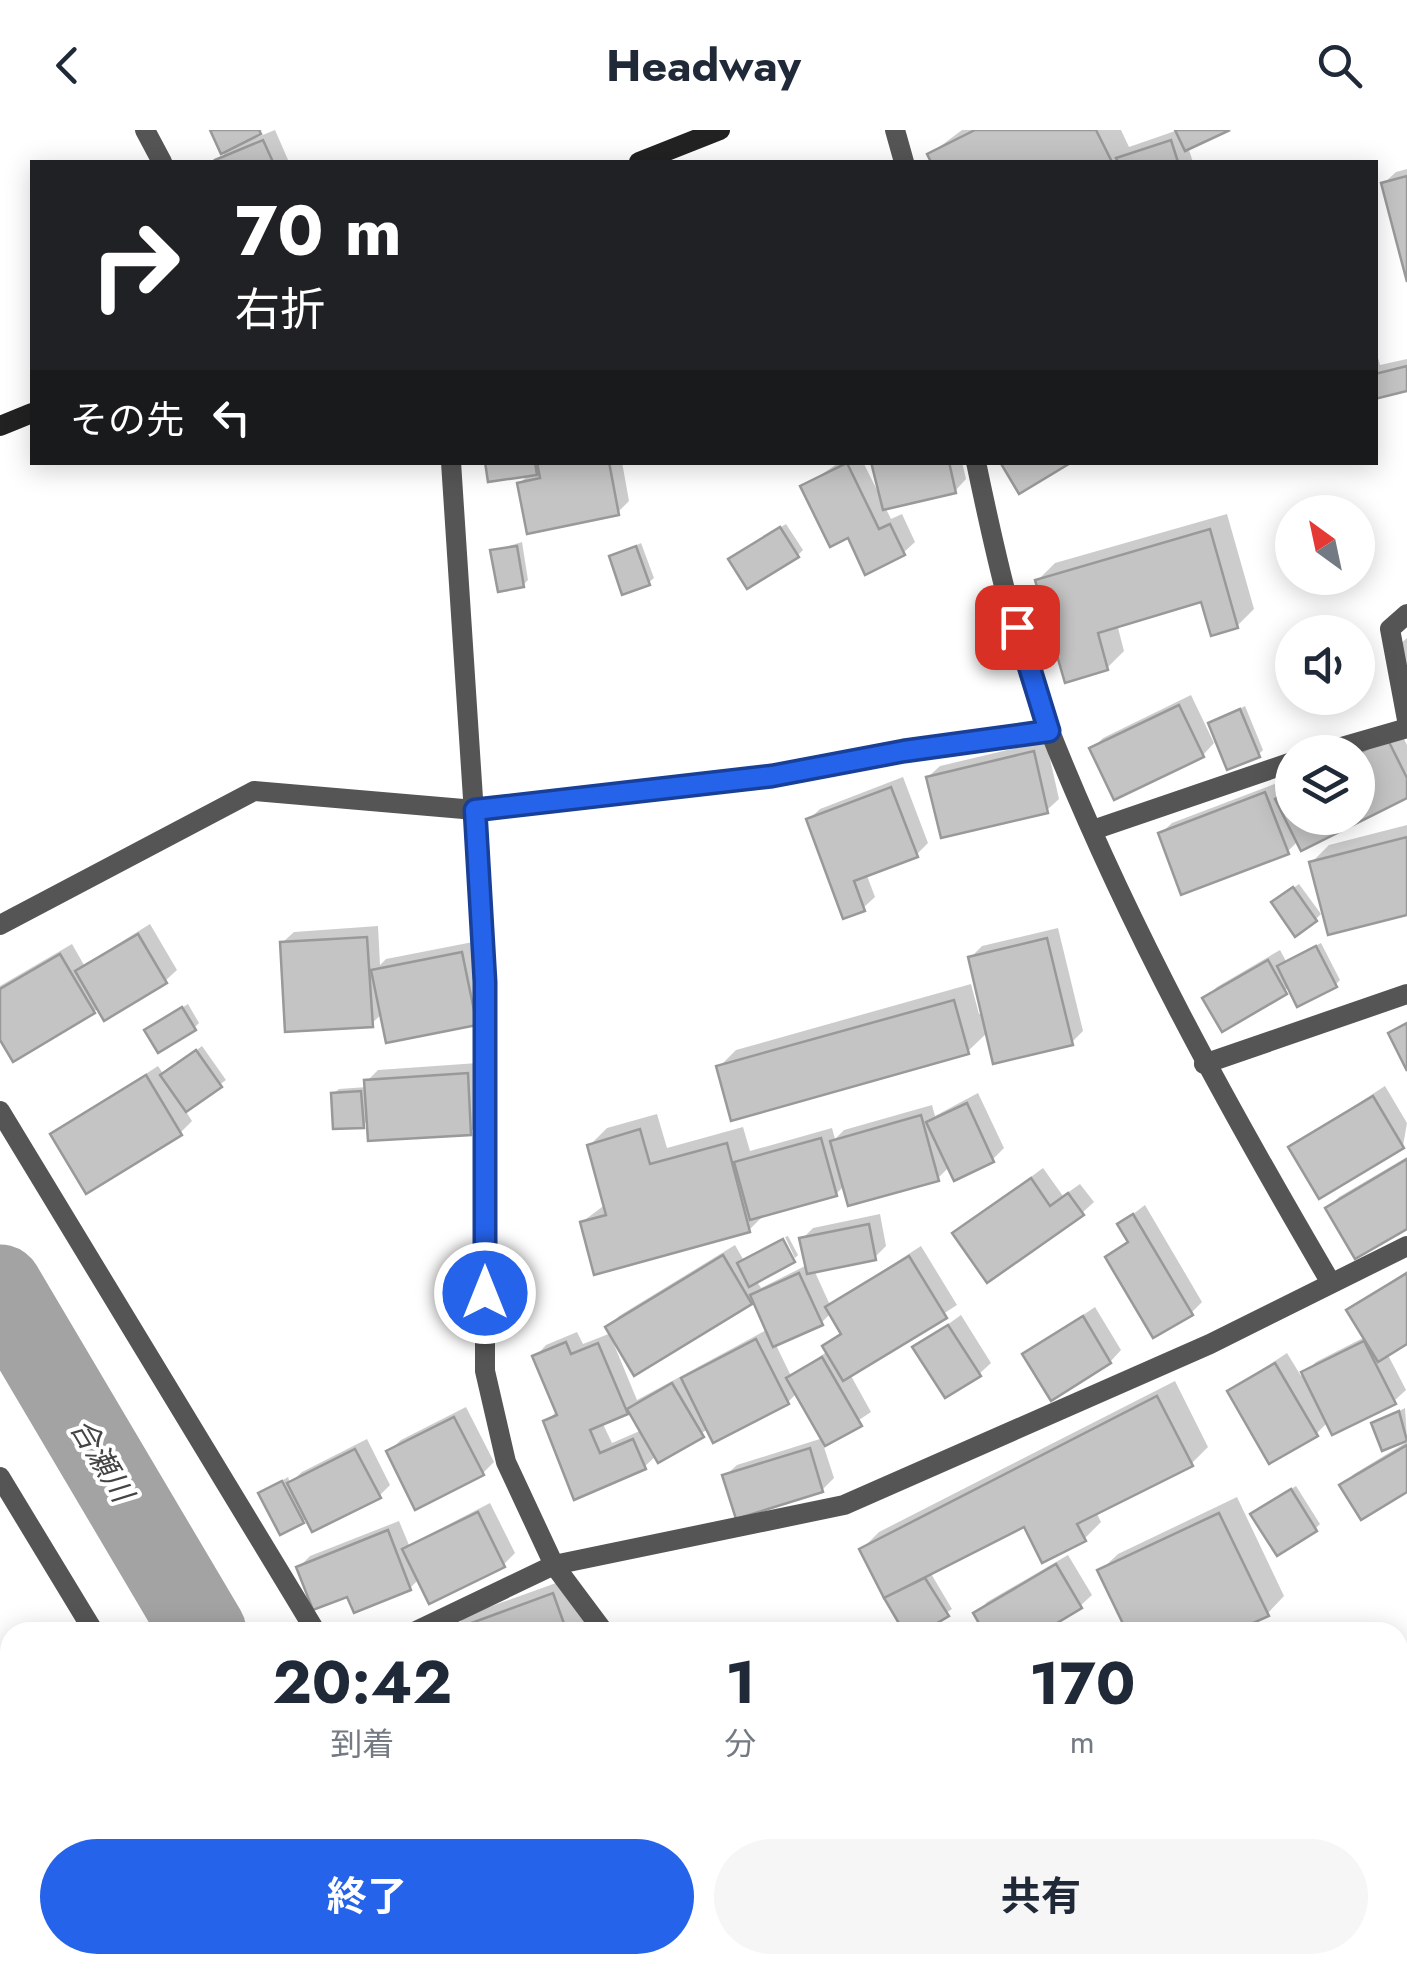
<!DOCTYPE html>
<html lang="ja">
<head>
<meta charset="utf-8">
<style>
	body { margin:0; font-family:Jost,"Noto Sans JP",sans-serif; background:#f6f6f7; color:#1f2937; height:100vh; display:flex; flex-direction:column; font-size:38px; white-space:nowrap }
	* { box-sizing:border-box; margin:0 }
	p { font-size:32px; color:#747a83 }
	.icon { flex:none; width:55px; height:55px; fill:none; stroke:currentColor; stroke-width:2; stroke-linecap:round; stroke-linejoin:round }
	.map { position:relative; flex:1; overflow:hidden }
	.panel { position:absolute; left:0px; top:1492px; width:1408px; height:352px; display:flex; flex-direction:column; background:#fff; border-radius:30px 30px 0 0; box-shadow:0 5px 25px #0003 }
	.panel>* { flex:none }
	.hud { position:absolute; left:30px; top:30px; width:1348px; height:305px; border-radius:0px; box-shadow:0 5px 25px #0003; background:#202124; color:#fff; overflow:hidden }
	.needle { width:65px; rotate:327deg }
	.buttons { position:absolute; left:1275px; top:365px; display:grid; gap:20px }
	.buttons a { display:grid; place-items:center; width:100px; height:100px; border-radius:50%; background:#fff; box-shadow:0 5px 25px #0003; font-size:50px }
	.pin { position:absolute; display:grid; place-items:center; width:85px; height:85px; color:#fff; margin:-42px; border-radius:20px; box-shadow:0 5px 15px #0006 }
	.me { position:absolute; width:110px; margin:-55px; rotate:0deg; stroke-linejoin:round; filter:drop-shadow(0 0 8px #0008) }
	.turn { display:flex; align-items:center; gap:35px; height:210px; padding:0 40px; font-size:45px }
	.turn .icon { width:130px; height:130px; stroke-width:2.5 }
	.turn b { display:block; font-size:70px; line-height:85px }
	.then { display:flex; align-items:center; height:95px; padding:0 40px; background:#0003; gap:20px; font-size:38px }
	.eta { display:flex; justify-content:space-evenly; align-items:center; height:170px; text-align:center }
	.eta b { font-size:60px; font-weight:700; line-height:70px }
	.cta { display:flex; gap:20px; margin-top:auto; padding:20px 40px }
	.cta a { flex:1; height:115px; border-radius:60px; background:#2563eb; color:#fff; font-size:40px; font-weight:700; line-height:115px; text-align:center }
	.cta a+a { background:#f6f6f7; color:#1f2937 }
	header { display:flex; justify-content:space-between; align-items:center; height:130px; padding:0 40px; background:#fff; font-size:45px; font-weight:700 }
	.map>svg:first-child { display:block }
</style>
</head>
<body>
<header><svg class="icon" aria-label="back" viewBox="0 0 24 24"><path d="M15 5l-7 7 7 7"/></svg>Headway<svg class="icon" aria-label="search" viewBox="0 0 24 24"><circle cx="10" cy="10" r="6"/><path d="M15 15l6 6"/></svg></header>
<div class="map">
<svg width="1407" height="1844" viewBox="0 0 1407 1844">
	<rect width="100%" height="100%" fill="#fff"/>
	<g fill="#0003" fill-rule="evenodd">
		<polygon points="213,0 262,0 253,9 275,0 289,32 219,32 224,24"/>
		<polygon points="962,0 1121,0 1129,17 1178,0 1224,0 1188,17 1193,32 934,32 930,24"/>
		<polygon points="1407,39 1407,142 1384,53 1396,42"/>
		<polygon points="1375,217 1380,235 1407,229 1407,259 1375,267"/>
		<polygon points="487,332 622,332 629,371 618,382 519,354 530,343"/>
		<polygon points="840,332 863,332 879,364 874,332 962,332 966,349 955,361 885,377 891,389 902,384 915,412 903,423 849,405 803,357"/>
		<polygon points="1227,384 1254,479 1237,496 1203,469 1117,494 1124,521 1107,538 1038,450 1055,433"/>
		<polygon points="786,394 803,420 798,425 736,424"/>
		<polygon points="522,412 528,450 523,455 493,421"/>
		<polygon points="641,413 654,448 648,453 612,427"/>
		<polygon points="1407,508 1407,536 1398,516"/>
		<polygon points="1191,565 1214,613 1203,625 1092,619 1103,608"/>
		<polygon points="1245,576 1263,620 1258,625 1211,594"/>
		<polygon points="1399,599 1407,615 1407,665 1302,718 1299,710 1287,722 1160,704 1172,693 1277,653 1282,666 1292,656 1292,688 1358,688 1358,622"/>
		<polygon points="1046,611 1059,669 1047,680 928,647 940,636"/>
		<polygon points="903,647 928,713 916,725 866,743 875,767 863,778 808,690 820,679"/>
		<polygon points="1407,695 1407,782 1312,732 1329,715"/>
		<polygon points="1299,754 1321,784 1316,789 1279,768"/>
		<polygon points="150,794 177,840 165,851 94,881 0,905 0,856 72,814 84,835"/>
		<polygon points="378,796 380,835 386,829 473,812 487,881 476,892 383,883 371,894 282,813 294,802"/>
		<polygon points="1058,798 1083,901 1071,913 988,902 967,922 719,937 736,920 971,854 979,884 983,883 970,828 982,816"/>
		<polygon points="1321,813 1340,850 1335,855 1290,857 1223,899 1205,868 1217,857 1280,820 1286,831"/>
		<polygon points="188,874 199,893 194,898 147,900"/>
		<polygon points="202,916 226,950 185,980 192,991 180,1003 53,1004 158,936 164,945"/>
		<polygon points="478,933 482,991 470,1002 369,989 363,995 333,964 339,959 367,957 367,951 378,940"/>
		<polygon points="1385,956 1407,993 1403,1016 1291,1017"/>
		<polygon points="978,963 1004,1018 992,1030 950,1036 937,1049 845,1055 836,1064 766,1083 749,1100 582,1092 606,1074 590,1015 607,998 657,984 667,1018 743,997 750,1021 832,998 835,1009 844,1000 932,975 935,986"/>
		<polygon points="1407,1027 1407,1096 1328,1078 1339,1067"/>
		<polygon points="1043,1038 1063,1066 1080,1054 1094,1072 1082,1083 955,1103"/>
		<polygon points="1145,1075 1202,1172 1191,1183 1108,1127 1129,1110 1120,1094"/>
		<path d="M880,1084l6,32 -11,11 -61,13 16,35 91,-59 36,59 -107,69 21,38 -48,32 11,34 -12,12 -97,-14 12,-11 86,-27 -26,-45 -9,9 -79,27 -52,26 -13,12 -68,30 -30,-75 12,-12 -23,-53 11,-12 31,-13 6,12 28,-11 -3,-6 11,-11 116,-71 8,14 37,-19 11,21 -35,19 5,8 46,-23 -5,-26 11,-11zM754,1168l14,31 -131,71 -24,-58zM831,1183l11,18 -17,15 3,5 -37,25 -16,-33 46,-20zM630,1280l12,20 -30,13 -10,-21z"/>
		<polygon points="788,1106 798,1125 795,1128 785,1107"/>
		<polygon points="1407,1141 1407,1211 1387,1223 1406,1260 1394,1271 1328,1292 1316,1304 1230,1261 1287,1223 1301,1246 1316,1232 1365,1207 1349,1180"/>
		<polygon points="1095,1177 1121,1220 1110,1232 1025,1224"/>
		<polygon points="961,1185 991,1233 979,1244 915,1218"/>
		<polygon points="1175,1251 1208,1317 1191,1334 1096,1382 1101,1392 1084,1409 1025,1393 930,1442 952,1479 917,1502 907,1502 862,1419 879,1402"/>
		<polygon points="466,1277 494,1332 483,1343 389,1321 401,1310"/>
		<polygon points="1405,1278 1407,1308 1383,1318 1374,1294"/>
		<polygon points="367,1309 390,1355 379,1366 302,1391 261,1364 288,1347 290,1353 302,1342"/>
		<polygon points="1407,1312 1407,1360 1342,1355 1354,1344"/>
		<polygon points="1296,1356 1320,1394 1315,1399 1259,1379"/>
		<polygon points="1237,1367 1284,1466 1267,1484 1227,1502 1208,1502 1204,1494 1187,1502 1130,1502 1100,1441 1118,1424"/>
		<polygon points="490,1373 515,1423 503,1435 419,1449 410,1458 349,1463 299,1437 310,1426 399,1391 409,1415"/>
		<polygon points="1068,1425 1092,1465 1080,1476 1037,1502 987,1502 976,1484 987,1472"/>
		<polygon points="570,1448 590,1502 450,1502 467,1485"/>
		<polygon points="653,1835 775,1835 761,1844 729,1844 726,1839 721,1844 649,1844"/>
	</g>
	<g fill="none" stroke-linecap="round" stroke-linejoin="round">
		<g stroke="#a3a3a3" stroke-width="85">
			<polyline points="0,1157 204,1502"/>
			<polyline points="399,1835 404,1844"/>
		</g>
	</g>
	<g fill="#c4c4c4" stroke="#999" stroke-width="2.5">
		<polygon points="210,0 259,0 261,4 221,24"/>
		<polygon points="975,0 1096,0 1112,32 931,32 927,24"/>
		<polygon points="1175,0 1230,0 1185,21"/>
		<polygon points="263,10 273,32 216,32 215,30"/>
		<polygon points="1171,10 1178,32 1118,32 1116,28"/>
		<polygon points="1407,46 1407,152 1381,53"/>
		<polygon points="1407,236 1407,261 1375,269 1375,244"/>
		<polygon points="485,332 535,332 537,345 488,352"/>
		<polygon points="537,332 609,332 619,385 527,404 517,353 540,348"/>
		<polygon points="871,332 949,332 956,363 883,380"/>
		<polygon points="1000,332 1072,332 1019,364"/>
		<polygon points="847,333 879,399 890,394 905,425 865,445 848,408 830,417 800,356"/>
		<polygon points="780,397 799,427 747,459 728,429"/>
		<polygon points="1210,399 1238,498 1211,506 1201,472 1098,503 1108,540 1065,553 1035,450"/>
		<polygon points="517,416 524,457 498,462 490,420"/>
		<polygon points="636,416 650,455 622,465 609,426"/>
		<polygon points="1179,575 1204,627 1114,670 1089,618"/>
		<polygon points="1240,579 1260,627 1227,640 1208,593"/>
		<polygon points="1387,608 1407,648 1407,668 1301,721 1275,669 1292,659 1292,688 1358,688 1358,624"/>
		<polygon points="1034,621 1048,683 941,708 926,647"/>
		<polygon points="891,657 918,727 854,751 865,781 843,789 806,689"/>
		<polygon points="1265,662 1289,724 1181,765 1158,703"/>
		<polygon points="1407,707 1407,785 1328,805 1309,732"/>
		<polygon points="1293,757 1317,791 1295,807 1271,772"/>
		<polygon points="138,804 167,853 104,891 75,841"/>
		<polygon points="367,807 373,897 285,902 280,812"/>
		<polygon points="1047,808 1073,915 993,934 968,827"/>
		<polygon points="1316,816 1337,857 1297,877 1277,836"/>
		<polygon points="462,822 477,895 386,913 371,840"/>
		<polygon points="60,824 95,883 13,932 0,910 0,859"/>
		<polygon points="1268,830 1287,864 1222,902 1202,868"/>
		<polygon points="954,870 969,924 731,991 716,936"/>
		<polygon points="182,877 196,900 158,923 144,900"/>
		<polygon points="1407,893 1407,941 1388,903"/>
		<polygon points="196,920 222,957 186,982 160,945"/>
		<polygon points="468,943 471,1005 368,1011 364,950"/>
		<polygon points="146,945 182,1005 86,1064 50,1004"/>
		<polygon points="361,961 364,998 333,999 331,963"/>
		<polygon points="1373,966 1404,1018 1319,1069 1288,1017"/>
		<polygon points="967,973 994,1032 954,1051 926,992"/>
		<polygon points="921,985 939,1051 848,1076 830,1011"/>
		<polygon points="640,999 650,1034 727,1013 750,1102 594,1145 580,1092 606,1085 587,1015"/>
		<polygon points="821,1008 837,1066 750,1090 734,1032"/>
		<polygon points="1407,1029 1407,1099 1355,1129 1325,1078"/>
		<polygon points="1031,1048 1050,1076 1068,1063 1084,1085 987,1153 952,1103"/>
		<polygon points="1133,1084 1193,1185 1153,1208 1105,1127 1128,1112 1117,1094"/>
		<polygon points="869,1094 876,1130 807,1144 799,1108"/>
		<polygon points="783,1109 795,1132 749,1157 737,1133"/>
		<polygon points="723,1125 752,1174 634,1246 605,1197"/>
		<polygon points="909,1126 947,1188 843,1251 822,1216 841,1204 825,1177"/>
		<polygon points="799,1143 823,1195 773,1217 750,1165"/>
		<polygon points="1407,1143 1407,1214 1378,1232 1346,1180"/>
		<polygon points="1083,1186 1111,1233 1051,1271 1022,1224"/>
		<polygon points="948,1195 981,1246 945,1268 912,1217"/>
		<polygon points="756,1209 789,1274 713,1313 681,1248"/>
		<polygon points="1364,1211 1396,1274 1332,1305 1301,1242"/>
		<polygon points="566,1212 571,1224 598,1213 628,1284 590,1300 600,1323 633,1309 646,1339 574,1370 543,1291 557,1285 532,1226"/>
		<polygon points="822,1227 862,1296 825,1316 786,1248"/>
		<polygon points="1275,1233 1318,1306 1269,1334 1227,1261"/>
		<polygon points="672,1253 704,1307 658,1333 627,1279"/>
		<polygon points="1157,1266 1193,1336 1077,1394 1086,1411 1042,1433 1024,1397 884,1468 859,1419"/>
		<polygon points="1399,1281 1407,1311 1382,1321 1371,1293"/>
		<polygon points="454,1287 484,1345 415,1380 386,1321"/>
		<polygon points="1407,1315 1407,1362 1361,1390 1339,1355"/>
		<polygon points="810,1318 823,1362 736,1389 722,1345"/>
		<polygon points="355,1319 381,1368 312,1402 287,1353"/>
		<polygon points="282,1351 304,1393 280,1405 258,1363"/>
		<polygon points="1291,1359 1317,1401 1277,1426 1250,1384"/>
		<polygon points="478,1382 505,1437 429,1474 402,1419"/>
		<polygon points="1219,1383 1269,1486 1233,1502 1205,1502 1203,1498 1193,1502 1127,1502 1097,1440"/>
		<polygon points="388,1400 411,1460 354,1483 347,1467 313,1480 296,1437"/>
		<polygon points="1056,1434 1082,1478 1042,1502 984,1502 973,1483"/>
		<polygon points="925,1448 949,1486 922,1502 904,1502 884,1468"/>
		<polygon points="553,1463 567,1502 447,1502"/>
		<polygon points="528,1835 571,1835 552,1844 532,1844"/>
		<polygon points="653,1835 701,1835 707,1844 646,1844 644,1840"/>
		<polygon points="721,1835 772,1835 774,1839 766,1844 726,1844"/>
	</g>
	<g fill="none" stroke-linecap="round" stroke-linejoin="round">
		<polyline stroke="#555" stroke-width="20" points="0,981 316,1502"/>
		<g stroke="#555" stroke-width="20">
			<polyline points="145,0 162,32"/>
			<polyline points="895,0 904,32"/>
			<polyline points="451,332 485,852 485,1241 506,1332 554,1435 604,1502"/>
			<path d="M976,332c19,91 40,185 75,272 77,193 175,370 280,549"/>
			<polyline points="1407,484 1390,499 1407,590"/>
			<polyline points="1324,622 1407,598"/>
			<polyline points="1093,700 1292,632"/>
			<polyline points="0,795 254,661 475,680 772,646 904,621 1049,601"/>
			<polyline points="1204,934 1407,864"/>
			<polyline points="0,1347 94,1502"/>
			<polyline points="414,1502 554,1435 844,1375 1210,1214 1407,1116"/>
			<polyline points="294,1835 299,1844"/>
			<polyline points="497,1835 502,1844"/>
			<polyline points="785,1835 790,1844"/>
			<polyline points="892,1844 912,1835"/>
		</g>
		<g stroke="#222" stroke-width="20">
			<polyline points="639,32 720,0"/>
			<polyline points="0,296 32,283"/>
		</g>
	</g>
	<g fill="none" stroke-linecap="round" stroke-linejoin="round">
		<g stroke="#184099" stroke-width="25">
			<polyline id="route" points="485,1163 485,852 475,680 772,646 904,621 1049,601 1017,497"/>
		</g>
		<use href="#route" stroke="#2563eb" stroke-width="18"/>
	</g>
	<g text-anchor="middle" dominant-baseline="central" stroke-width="8" stroke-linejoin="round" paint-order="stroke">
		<g font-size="30" font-style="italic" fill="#444" stroke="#fff">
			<text transform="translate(102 1330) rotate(59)">合瀬川</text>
		</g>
	</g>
</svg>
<div class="buttons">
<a><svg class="needle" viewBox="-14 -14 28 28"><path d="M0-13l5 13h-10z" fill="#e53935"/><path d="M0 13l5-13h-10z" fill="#747a83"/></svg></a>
<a><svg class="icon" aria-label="sound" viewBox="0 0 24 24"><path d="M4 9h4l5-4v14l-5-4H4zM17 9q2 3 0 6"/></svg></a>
<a><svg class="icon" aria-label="layers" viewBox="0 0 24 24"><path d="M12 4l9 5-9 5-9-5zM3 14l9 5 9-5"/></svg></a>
</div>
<div class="pin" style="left:1017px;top:497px;background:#d93025"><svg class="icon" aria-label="arrive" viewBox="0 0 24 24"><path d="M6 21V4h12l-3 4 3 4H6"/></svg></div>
<svg class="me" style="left:485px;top:1163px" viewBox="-20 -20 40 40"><circle r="17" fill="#2563eb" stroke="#fff" stroke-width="3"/><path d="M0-11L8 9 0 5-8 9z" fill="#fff"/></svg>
<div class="hud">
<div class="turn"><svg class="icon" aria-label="right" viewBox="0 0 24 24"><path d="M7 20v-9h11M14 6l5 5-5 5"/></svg><div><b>70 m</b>右折</div></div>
<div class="then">その先<svg class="icon" aria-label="left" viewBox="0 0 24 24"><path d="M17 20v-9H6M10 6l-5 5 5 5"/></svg></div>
</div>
<section class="panel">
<div class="eta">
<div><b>20:42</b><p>到着</p></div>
<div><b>1</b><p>分</p></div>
<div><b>170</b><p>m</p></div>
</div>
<div class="cta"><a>終了</a><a>共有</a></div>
</section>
</div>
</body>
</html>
